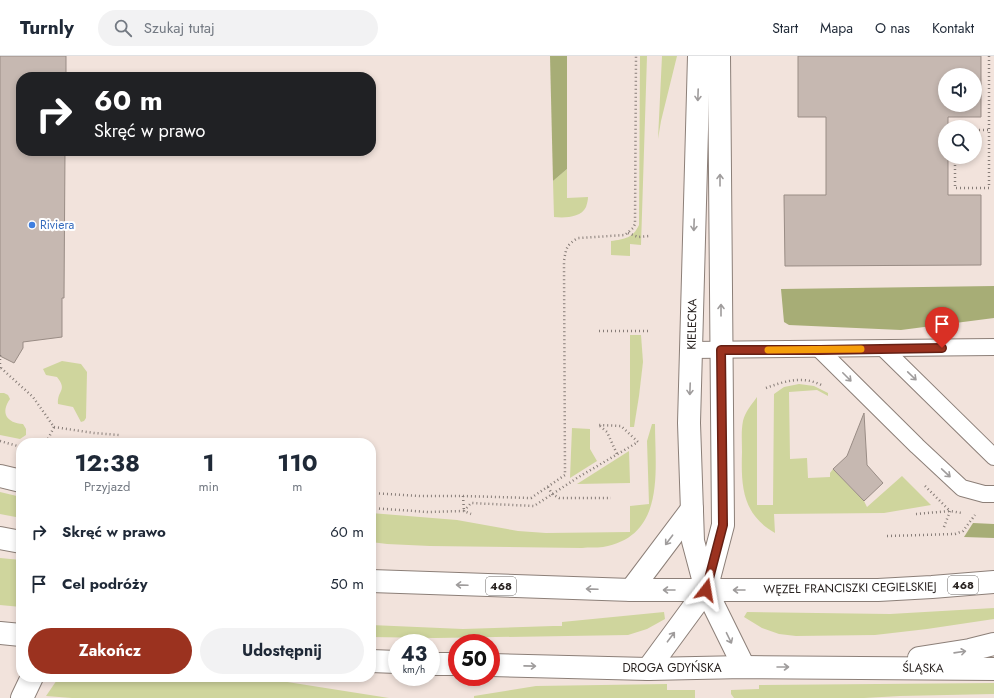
<!DOCTYPE html>
<html lang="pl">
<head>
<meta charset="utf-8">
<style>
	body { margin:0; font-family:Jost,sans-serif; background:#f2f2f3; color:#1f2937; height:100vh; display:flex; flex-direction:column; font-size:15px; white-space:nowrap }
	* { box-sizing:border-box; margin:0 }
	p { font-size:13px; color:#747a83 }
	.icon { flex:none; width:22px; height:22px; fill:none; stroke:currentColor; stroke-width:2; stroke-linecap:round; stroke-linejoin:round }
	.map { position:relative; flex:1; overflow:hidden }
	.side { position:absolute; left:16px; top:382px; width:360px; height:244px; display:flex; flex-direction:column; background:#fff; border-radius:16px; box-shadow:0 2px 6px #0003 }
	.side>* { flex:none }
	.top-card { position:absolute; left:16px; top:16px; width:360px; height:84px; border-radius:16px; box-shadow:0 2px 6px #0003; background:#202124; color:#fff; overflow:hidden }
	.controls { position:absolute; left:938px; top:12px; display:grid; gap:8px }
	.controls a { display:grid; place-items:center; width:44px; height:44px; border-radius:50%; background:#fff; box-shadow:0 2px 6px #0003; font-size:20px }
	.speed { position:absolute; left:388px; top:578px; display:flex; gap:8px; font-size:20px; font-weight:700; text-align:center }
	.speed>* { display:grid; place-content:center; width:52px; height:52px; border-radius:50%; background:#fff; box-shadow:0 2px 6px #0003; line-height:1 }
	.speed small { font-size:10px; font-weight:400 }
	.speed .limit { border:6px solid #d22; background:#fff; color:#111 }
	.pin { position:absolute; display:grid; place-items:center; width:34px; height:34px; color:#fff; margin:-41px -17px; border-radius:50% 50% 50% 0; rotate:-45deg; box-shadow:0 0 4px #0007 }
	.pin .icon { rotate:45deg }
	.me { position:absolute; width:44px; margin:-22px; rotate:14deg; stroke-linejoin:round; filter:drop-shadow(0 0 3px #0008) }
	.turn { display:flex; align-items:center; gap:14px; height:84px; padding:0 12px; font-size:18px }
	.turn .icon { width:52px; height:52px; stroke-width:2.5 }
	.turn b { display:block; font-size:28px; line-height:34px }
	.eta { display:flex; justify-content:space-evenly; align-items:center; height:68px; text-align:center }
	.eta b { font-size:24px; font-weight:700; line-height:28px }
	.primary-button { display:flex; gap:8px; margin-top:auto; padding:8px 12px }
	.primary-button a { flex:1; height:46px; border-radius:24px; background:#9b321f; color:#fff; font-size:16px; font-weight:700; line-height:46px; text-align:center }
	.primary-button a+a { background:#f2f2f3; color:#1f2937 }
	ul { padding:0; list-style:none }
	li { display:flex; align-items:center; gap:12px; height:52px; padding:0 12px }
	li div { flex:1 }
	li b { display:block; font-size:15px }
	li em { font-style:normal }
	header { display:flex; align-items:center; gap:24px; box-sizing:border-box; height:56px; padding:0 20px; background:#fff; border-bottom:1px solid #e0e1e3 }
	header strong { font-size:19px }
	nav { display:flex; gap:22px; margin-inline-start:auto; font-size:14px }
	.search { width:280px; height:36px; background:#f2f2f3; display:flex; align-items:center; gap:10px; box-sizing:border-box; padding:0 14px; border-radius:22px; color:#747a83; font-size:15px }
	.map>svg:first-child { display:block }
</style>
</head>
<body>
<header>
<strong>Turnly</strong>
<div class="search"><svg class="icon" aria-label="search" viewBox="0 0 24 24"><circle cx="10" cy="10" r="6"/><path d="M15 15l6 6"/></svg>Szukaj tutaj</div>
<nav><a>Start</a><a>Mapa</a><a>O nas</a><a>Kontakt</a></nav>
</header>
<div class="map">
<svg width="994" height="642" viewBox="0 0 994 642">
	<rect width="100%" height="100%" fill="#f2e3dc"/>
	<g fill="#cfd59d">
		<path d="M640,0h7l-6,189 -11,-1v12l-19,-1v-14c14,-2 22,-3 28,-16z"/>
		<polygon points="662,0 677,0 661,65 658,83"/>
		<path d="M567,113v29l21,-1c0,3 -1,7 -2,10 -5,11 -22,11 -32,10l-1,-36z"/>
		<polygon points="630,279 641,279 643,306 639,340 634,371 630,371"/>
		<path d="M62,305l19,3 6,8 -1,46 -2,3 -3,1 -8,-15 -15,-3c-1,-14 10,-13 -1,-27l-11,-2 -3,-6z"/>
		<path d="M799,328l15,2 14,7v3l-11,-6 -28,2 1,67 17,-1 1,20 22,-1v-4l3,-4 31,32 3,6 35,-31 29,29 -47,8 -110,1 1,19c-33,-19 -34,-47 -33,-81 0,-10 -1,-21 1,-31 2,-9 9,-17 14,-24v108h16l1,-111 10,-7z"/>
		<path d="M0,337h4l4,2 2,4c-10,14 -3,24 13,25l3,5v6l-6,4 -20,-4z"/>
		<path d="M652,368h3c0,47 11,112 -52,123 -7,1 -14,0 -21,1l-152,-2 -43,-2 -16,-2v-29l86,7 61,11 28,2 84,-1v-26l19,-2 -2,-63z"/>
		<polygon points="572,372 590,373 590,393 597,405 570,422"/>
		<polygon points="629,395 630,427 577,428"/>
		<polygon points="0,436 21,441 21,462 0,458"/>
		<polygon points="0,502 21,504 21,551 0,549"/>
		<polygon points="994,552 994,563 927,573 875,579 796,580 779,578 762,572 744,561 747,556 890,558"/>
		<polygon points="664,556 665,563 647,573 628,579 436,582 371,581 371,569 463,573 553,570 562,570 562,566"/>
		<polygon points="59,621 220,621 281,625 389,642 72,642 46,640"/>
		<polygon points="994,627 994,638 900,640 864,642 734,642 731,638 731,634 759,633 759,629"/>
		<polygon points="667,628 667,634 695,634 695,642 474,642 474,640 536,630"/>
	</g>
	<g fill="#a7ad76">
		<polygon points="550,0 567,0 567,113 553,125"/>
		<polygon points="994,230 994,262 901,274 789,269 784,266 781,233"/>
		<polygon points="973,467 994,468 994,482 964,481"/>
	</g>
	<g fill="#c6b8b1" stroke="#998c85" fill-rule="evenodd">
		<polygon points="0,0 66,0 66,21 21,21 21,95 65,95 64,242 62,242 62,281 23,286 23,292 14,307 0,300"/>
		<path d="M798,0h183v61h-33v10h-3v30h3v38h33v70l-196,1 -1,-71h42v-78h-28zM945,19h30v30h-30z"/>
		<polygon points="864,357 867,409 883,427 864,445 833,413 847,400"/>
	</g>
	<g fill="none" stroke-linecap="round" stroke-linejoin="round">
		<g stroke="#8c7f78" stroke-width="18">
			<g id="service">
				<polyline points="884,293 994,401"/>
				<polyline points="691,294 994,291"/>
				<polyline points="820,294 917,390 962,432 984,438 994,438"/>
			</g>
		</g>
		<g stroke="#8c7f78" stroke-width="24">
			<polyline id="tertiary" points="0,420 21,425"/>
		</g>
		<g stroke="#8c7f78" stroke-width="24">
			<g id="secondary">
				<polyline points="699,0 689,367 693,485 706,534 744,611"/>
				<polyline points="648,613 706,534 723,469 719,0"/>
			</g>
		</g>
		<g stroke="#8c7f78" stroke-width="24">
			<g id="primary">
				<polyline points="0,482 21,486"/>
				<polyline points="371,525 631,534 878,534 932,531 994,526"/>
				<polyline points="631,534 692,453"/>
				<polyline points="0,577 21,579"/>
				<polyline points="919,602 970,594 994,588"/>
				<polyline points="371,605 397,606"/>
				<polyline points="431,608 457,608"/>
				<polyline points="491,609 648,613 744,611 994,613"/>
				<polyline points="22,642 32,621"/>
			</g>
		</g>
		<g stroke="#867c77" stroke-width="2.5" stroke-dasharray="1 3" stroke-linecap="butt">
			<polyline points="975,74 989,74"/>
			<polyline points="955,101 955,132 989,132 989,0"/>
			<polyline points="628,177 638,181 649,180"/>
			<polyline points="599,275 650,275"/>
			<polyline points="0,299 0,313"/>
			<polyline points="1,312 33,341 54,371 46,387"/>
			<path d="M766,332c19,-7 38,-13 57,-2"/>
			<polyline points="600,370 607,376 617,398"/>
			<polyline points="54,371 94,377 119,379"/>
			<polyline points="0,385 21,391"/>
			<polyline points="925,430 950,455"/>
			<polyline points="548,431 552,438 559,442 611,442"/>
			<path d="M371,437l49,3h43l68,2 34,-23 -1,-214c2,-12 2,-16 14,-23l47,-3 8,-7 2,-4 1,-168"/>
			<polyline points="463,440 464,455"/>
			<polyline points="371,452 428,456 464,455 471,458"/>
			<polyline points="464,455 471,447 534,450 577,422 638,386 621,370 599,369"/>
			<polyline points="916,458 950,455 962,457"/>
			<polyline points="944,471 950,455"/>
			<polyline points="887,480 955,478 963,475 975,459"/>
		</g>
		<use href="#service" stroke="#fff" stroke-width="16"/>
		<use href="#tertiary" stroke="#fff" stroke-width="22"/>
		<use href="#secondary" stroke="#fff" stroke-width="22"/>
		<use href="#primary" stroke="#fff" stroke-width="22"/>
	</g>
	<defs><path id="oneway-shaft" d="M-6 0H5M1.5-3L5.5 0L1.5 3" fill="none" stroke-width="1.6" stroke-linecap="round" stroke-linejoin="round"/></defs>
	<g stroke="#9f9c9c">
		<use href="#oneway-shaft" transform="translate(698 39) rotate(92)"/>
		<use href="#oneway-shaft" transform="translate(720 124) rotate(-90)"/>
		<use href="#oneway-shaft" transform="translate(694 169) rotate(92)"/>
		<use href="#oneway-shaft" transform="translate(721 254) rotate(-90)"/>
		<use href="#oneway-shaft" transform="translate(912 320) rotate(44)"/>
		<use href="#oneway-shaft" transform="translate(847 321) rotate(45)"/>
		<use href="#oneway-shaft" transform="translate(690 333) rotate(92)"/>
		<use href="#oneway-shaft" transform="translate(946 417) rotate(43)"/>
		<use href="#oneway-shaft" transform="translate(669 484) rotate(127)"/>
		<use href="#oneway-shaft" transform="translate(462 529) rotate(-178)"/>
		<use href="#oneway-shaft" transform="translate(592 533) rotate(-178)"/>
		<use href="#oneway-shaft" transform="translate(669 534) rotate(180)"/>
		<use href="#oneway-shaft" transform="translate(739 534) rotate(180)"/>
		<use href="#oneway-shaft" transform="translate(671 581) rotate(-53)"/>
		<use href="#oneway-shaft" transform="translate(729 582) rotate(64)"/>
		<use href="#oneway-shaft" transform="translate(960 596) rotate(-8)"/>
		<use href="#oneway-shaft" transform="translate(530 610) rotate(1)"/>
		<use href="#oneway-shaft" transform="translate(783 611)"/>
	</g>
	<g fill="none" stroke-linecap="round" stroke-linejoin="round">
		<g stroke="#652014" stroke-width="10">
			<polyline id="route" points="706,534 723,469 721,294 820,294 942,292"/>
		</g>
		<use href="#route" stroke="#9b321f" stroke-width="7"/>
		<polyline stroke="#f59e0b" stroke-width="7" points="768,294 861,293"/>
	</g>
	<circle fill="#3f7fe0" stroke="#fff" stroke-width="1.5" cx="32" cy="169" r="4"/>
	<g text-anchor="middle" dominant-baseline="central" stroke-width="4" stroke-linejoin="round" paint-order="stroke">
		<g fill="#fff" stroke="#6a6664" stroke-width="1">
			<rect x="948" y="520" width="30" height="18" rx="3"/>
			<rect x="486" y="521" width="30" height="18" rx="3"/>
		</g>
		<g font-size="11" font-weight="bold" fill="#2a2422">
			<text x="963" y="529">468</text>
			<text x="501" y="530">468</text>
		</g>
		<g font-size="12" fill="#366cbe" stroke="#fff" text-anchor="start">
			<text x="40" y="169">Riviera</text>
		</g>
		<g font-size="12" fill="#2a2422" stroke="#fff">
			<text transform="translate(692 268) rotate(-89)">KIELECKA</text>
			<text transform="translate(850 532) rotate(-1)">WĘZEŁ FRANCISZKI CEGIELSKIEJ</text>
			<text x="672" y="612">DROGA GDYŃSKA</text>
			<text transform="translate(923 612) rotate(1)">ŚLĄSKA</text>
		</g>
	</g>
</svg>
<div class="controls">
<a><svg class="icon" aria-label="sound" viewBox="0 0 24 24"><path d="M4 9h4l5-4v14l-5-4H4zM17 9q2 3 0 6"/></svg></a>
<a><svg class="icon" aria-label="search" viewBox="0 0 24 24"><circle cx="10" cy="10" r="6"/><path d="M15 15l6 6"/></svg></a>
</div>
<div class="speed"><div>43<small>km/h</small></div><div class="limit">50</div></div>
<div class="pin" style="left:942px;top:292px;background:#d93025"><svg class="icon" aria-label="arrive" viewBox="0 0 24 24"><path d="M6 21V4h12l-3 4 3 4H6"/></svg></div>
<svg class="me" style="left:706px;top:534px" viewBox="-20 -20 40 40"><path d="M0-17L14 15 0 8-14 15z" fill="#9b321f" stroke="#fff" stroke-width="4"/></svg>
<div class="top-card">
<div class="turn"><svg class="icon" aria-label="right" viewBox="0 0 24 24"><path d="M7 20v-9h11M14 6l5 5-5 5"/></svg><div><b>60 m</b>Skręć w prawo</div></div>
</div>
<section class="side">
<div class="eta">
<div><b>12:38</b><p>Przyjazd</p></div>
<div><b>1</b><p>min</p></div>
<div><b>110</b><p>m</p></div>
</div>
<ul>
<li><svg class="icon" aria-label="right" viewBox="0 0 24 24"><path d="M7 20v-9h11M14 6l5 5-5 5"/></svg><div><b>Skręć w prawo</b></div><em>60 m</em></li>
<li><svg class="icon" aria-label="arrive" viewBox="0 0 24 24"><path d="M6 21V4h12l-3 4 3 4H6"/></svg><div><b>Cel podróży</b></div><em>50 m</em></li>
</ul>
<div class="primary-button"><a>Zakończ</a><a>Udostępnij</a></div>
</section>
</div>
</body>
</html>
